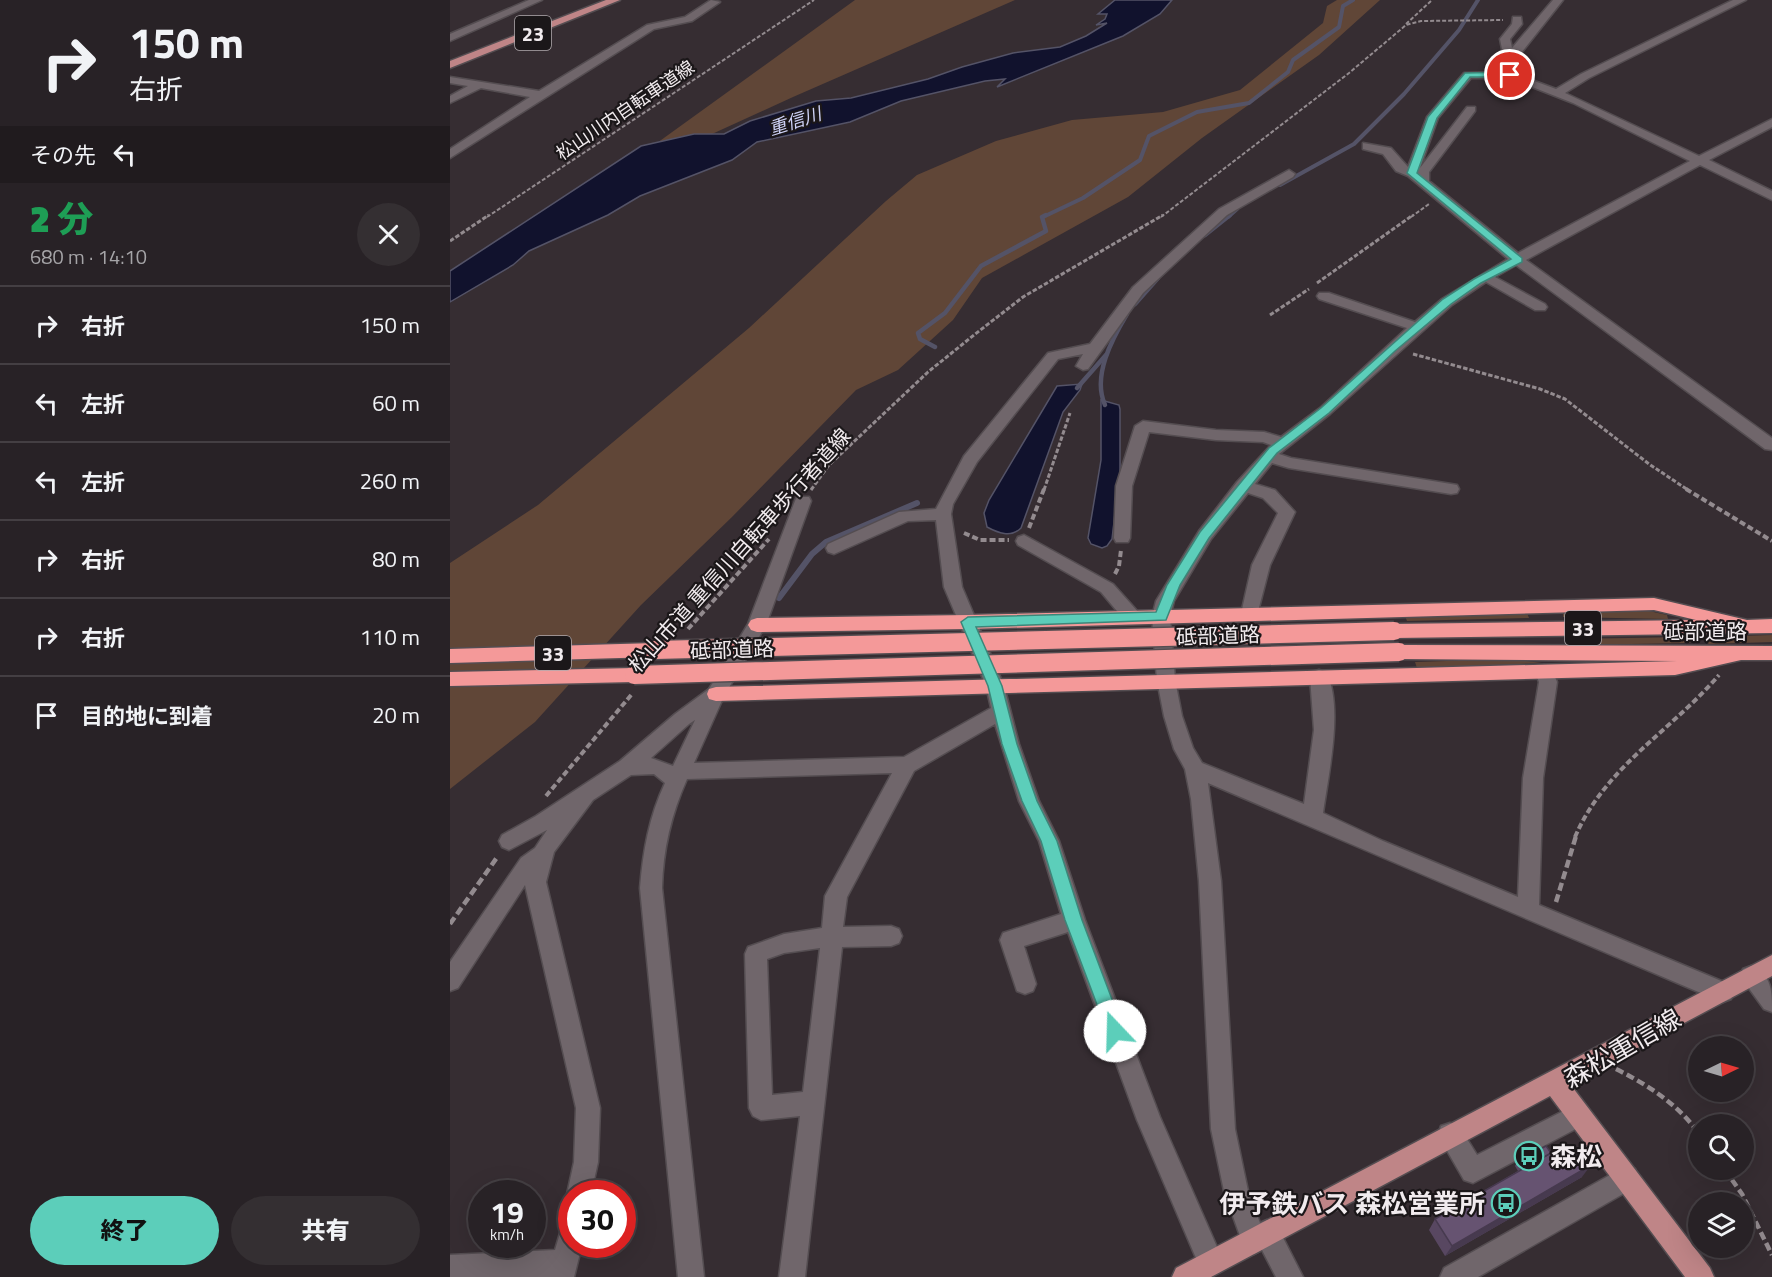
<!DOCTYPE html>
<html lang="ja">
<head>
<meta charset="utf-8">
<style>
	body { margin:0; font-family:"Titillium Web","Noto Sans JP",sans-serif; background:#342f32; color:#f1f3f6; height:100vh; display:flex; flex-direction:column; font-size:22px; white-space:nowrap }
	* { box-sizing:border-box; margin:0 }
	p { font-size:20px; color:#a5a4a7 }
	.icon { flex:none; width:33px; height:33px; fill:none; stroke:currentColor; stroke-width:2; stroke-linecap:round; stroke-linejoin:round }
	.map { position:relative; flex:1; overflow:hidden }
	.side { display:flex; flex-direction:column; background:#282226; width:450px }
	.side>* { flex:none }
	.hud { background:#282226; color:#f1f3f6; overflow:hidden }
	.needle { width:39px; rotate:85deg }
	.fabs { position:absolute; left:1238px; top:1036px; display:grid; gap:12px }
	.fabs a { display:grid; place-items:center; width:66px; height:66px; border-radius:50%; background:#282226; box-shadow:0 6px 24px #0002,0 0 0 2px #443f43; font-size:30px }
	.speed { position:absolute; left:18px; top:1180px; display:flex; gap:12px; font-size:30px; font-weight:700; text-align:center }
	.speed>* { display:grid; place-content:center; width:78px; height:78px; border-radius:50%; background:#282226; box-shadow:0 6px 24px #0002,0 0 0 2px #443f43; line-height:1 }
	.speed small { font-size:15px; font-weight:400 }
	.speed .limit { border:9px solid #d22; background:#fff; color:#111 }
	.pin { position:absolute; display:grid; place-items:center; width:51px; height:51px; color:#fff; margin:-26px; border:3px solid #fff; border-radius:50%; box-shadow:0 2px 6px #0007 }
	.me { position:absolute; width:66px; margin:-33px; rotate:339deg; stroke-linejoin:round; filter:drop-shadow(0 0 4px #0008) }
	.turn { display:flex; align-items:center; gap:21px; height:126px; padding:0 30px; font-size:27px }
	.turn .icon { width:78px; height:78px; stroke-width:2.5 }
	.turn b { display:block; font-size:42px; line-height:51px }
	.then { display:flex; align-items:center; height:57px; padding:0 30px; background:#0003; gap:12px; font-size:22px }
	.round { display:grid; place-items:center; flex:none; width:63px; height:63px; border-radius:32px; background:#342f32 }
	.head { display:flex; align-items:center; justify-content:space-between; height:102px; padding:0 30px }
	h1 { font-size:36px; font-weight:800; line-height:45px; color:#1e9e55 }
	.button { display:flex; gap:12px; margin-top:auto; padding:12px 30px }
	.button a { flex:1; height:69px; border-radius:36px; background:#5cceba; color:#111; font-size:24px; font-weight:800; line-height:69px; text-align:center }
	.button a+a { background:#342f32; color:#f1f3f6 }
	ul { padding:0; list-style:none }
	li { display:flex; align-items:center; gap:18px; height:78px; padding:0 30px; border-top:2px solid #443f43 }
	li div { flex:1 }
	li b { display:block; font-size:22px }
	li em { font-style:normal }
	main { display:flex; flex:1; min-height:0 }
	.map>svg:first-child { display:block }
</style>
</head>
<body>
<main>
<section class="side">
<div class="hud">
<div class="turn"><svg class="icon" aria-label="right" viewBox="0 0 24 24"><path d="M7 20v-9h11M14 6l5 5-5 5"/></svg><div><b>150 m</b>右折</div></div>
<div class="then">その先<svg class="icon" aria-label="left" viewBox="0 0 24 24"><path d="M17 20v-9H6M10 6l-5 5 5 5"/></svg></div>
</div>
<div class="head"><div><h1>2 分</h1><p>680 m · 14:10</p></div><a class="round"><svg class="icon" aria-label="close" viewBox="0 0 24 24"><path d="M6 6l12 12M18 6L6 18"/></svg></a></div>
<ul>
<li><svg class="icon" aria-label="right" viewBox="0 0 24 24"><path d="M7 20v-9h11M14 6l5 5-5 5"/></svg><div><b>右折</b></div><em>150 m</em></li>
<li><svg class="icon" aria-label="left" viewBox="0 0 24 24"><path d="M17 20v-9H6M10 6l-5 5 5 5"/></svg><div><b>左折</b></div><em>60 m</em></li>
<li><svg class="icon" aria-label="left" viewBox="0 0 24 24"><path d="M17 20v-9H6M10 6l-5 5 5 5"/></svg><div><b>左折</b></div><em>260 m</em></li>
<li><svg class="icon" aria-label="right" viewBox="0 0 24 24"><path d="M7 20v-9h11M14 6l5 5-5 5"/></svg><div><b>右折</b></div><em>80 m</em></li>
<li><svg class="icon" aria-label="right" viewBox="0 0 24 24"><path d="M7 20v-9h11M14 6l5 5-5 5"/></svg><div><b>右折</b></div><em>110 m</em></li>
<li><svg class="icon" aria-label="arrive" viewBox="0 0 24 24"><path d="M6 21V4h12l-3 4 3 4H6"/></svg><div><b>目的地に到着</b></div><em>20 m</em></li>
</ul>
<div class="button"><a>終了</a><a>共有</a></div>
</section>
<div class="map">
<svg width="1322" height="1277" viewBox="0 0 1322 1277">
	<rect width="100%" height="100%" fill="#362d32"/>
	<g fill="#604637">
		<polygon points="405,0 565,0 343,97 146,187"/>
		<polygon points="887,0 930,0 869,55 752,138 678,197 532,278 503,320 448,370 406,390 282,517 191,605 85,722 0,789 0,563 88,505 299,328 436,201 467,175 546,141 622,120 713,112 790,90 873,23 877,6"/>
		<polygon points="1199,611 1217,615 1218,619 1113,617 1113,614 1117,613"/>
		<polygon points="1077,613 1079,618 957,621 955,616"/>
		<polygon points="1322,635 1322,642 1259,644 1253,639 1256,637"/>
		<polygon points="1236,637 1241,639 1240,643 1124,645 1120,642 1119,639"/>
		<polygon points="1059,659 1092,663 967,668 965,662"/>
	</g>
	<g fill="#11122d" stroke="#545367" stroke-width="1.5">
		<polygon points="665,0 722,0 710,14 673,36 547,87 555,79 535,81 451,101 400,122 307,142 282,160 190,196 158,215 79,251 63,265 0,302 0,271 191,146 244,134 274,134 300,121 366,101 401,98 478,79 512,67 563,53 610,47 636,36 657,23 646,25 655,19 657,14 648,14"/>
		<path d="M632,384l-2,6 -17,22 -42,116c-10,10 -23,5 -34,-1l-3,-14 5,-13 68,-114z"/>
		<polygon points="651,400 669,405 670,409 670,471 662,539 657,546 652,548 641,544 638,538 651,460"/>
	</g>
	<g fill="none" stroke-linecap="round" stroke-linejoin="round">
		<g stroke="#545367" stroke-width="4">
			<polyline points="830,185 904,144 954,94 1009,30 1028,0"/>
			<polyline points="593,217 633,198 690,160 699,136 747,112 799,103 838,72 843,60 889,27 893,6 903,0"/>
			<polyline points="778,217 787,209"/>
		</g>
		<g stroke="#545367" stroke-width="4.5">
			<polyline points="755,235 780,215"/>
			<polyline points="685,304 708,278"/>
			<polyline points="485,347 470,339 468,333 495,313 531,266 596,231 592,217 596,215"/>
			<polyline points="627,388 656,355"/>
			<path d="M655,405c-13,-29 7,-66 22,-91"/>
		</g>
		<polyline stroke="#545367" stroke-width="6" points="329,598 362,554 376,542 467,503"/>
		<g stroke="#544d51" stroke-width="3">
			<g id="minor">
				<polygon points="79,0 92,0 0,41 0,34"/>
				<polygon points="261,0 270,2 242,21 204,29 0,158 0,149 80,97 31,88 0,103 0,96 18,86 0,83 0,77 89,91 197,25 235,17"/>
				<polygon points="1103,0 1113,0 1060,67 1052,67 1051,65 1054,59 1050,39 1062,24 1063,17 1071,17 1072,24 1060,39 1062,48"/>
				<path d="M1283,0h13l-157,78 -24,15 134,63 73,-37v8l-63,33 63,31v9l-72,-35 -174,95 246,178v12l-7,-1 -249,-184 -21,12 50,27 2,3 -2,3h-10l-49,-28 -34,23 -122,109 -51,40 12,4 160,26 6,1 2,4 -2,4 -6,1 -162,-26 -17,-5 -17,21 20,6 20,22 -25,53 -14,54 -6,1 -6,-1 -3,-5 11,-49 26,-52 -15,-15 -15,-5 -37,46 -37,62 -4,16 5,63 7,36 11,32 9,15 102,41 10,-74 -4,-53 2,-5 7,-2 7,2c18,34 2,104 -3,141l60,28 135,56 5,-119 16,-96 -4,-10 2,-5 7,-2 7,2 6,15 -14,96 -4,127 192,80 3,7 -3,7 -8,3 -8,-3 -507,-216 13,98 14,248 13,62 12,32 7,-3 9,4 27,53h-27l-14,-27 -8,4 -9,-4 -21,-59 -13,-62 -12,-248 -8,-82 -6,-30 -11,-20 -10,-33 -7,-36 -5,-63 4,-16 43,-70 38,-49 34,-37 -8,-3 -47,-2 -67,-8 -17,54 -2,52 -2,4h-12l-2,-4 2,-52 19,-60 8,-5 73,9 48,2 17,5 39,-29 87,-80 -88,-29 -2,-3 2,-3h10l86,29 27,-23 66,-40 -100,-83 -12,-5 -13,-17 -20,-5v-6l28,5 17,19 19,-50 37,-44 46,-1 46,17 25,-15zM1021,78h38l64,25 117,58 -172,92 -89,-72v-9l46,-61v-4h-8l-47,61 18,-50z"/>
				<path d="M839,170l6,4 -2,3 -66,38 -84,78 -55,76 -5,1 -7,-4 7,-12 -25,5 -81,103 -24,42 -2,10 11,73 42,99 15,58 20,57 20,40 26,79 75,197 64,146 -4,9 -9,4 -9,-4 -65,-152 -69,-188 -44,14 12,38 -3,7 -8,3 -8,-3 -17,-51 3,-7 58,-19 -22,-73 -20,-40 -24,-77 -81,47 -67,126 -4,30 48,-1 8,3 3,7 -3,7 -8,3 -49,1 -37,330h-26l21,-161 -39,4 -8,-4 -4,-8 -4,-154 3,-7 36,-13 38,-6 3,-32 67,-123 -205,6c-16,36 -24,70 -25,109l42,389h-26l-38,-389c3,-37 9,-71 25,-105l-11,-9 -23,1 -38,25 -39,52 -8,30 54,226 -2,54 -7,32h-19v9l-5,-9 7,-32 2,-54 -51,-223 -67,103 -8,3v-29l71,-104 14,-10 12,-18 -38,20 -7,-3 -3,-6 3,-6 34,-19 84,-55 55,-47 34,-25 39,-65 47,-123 2,-4h12l2,4 -45,124 -42,71 -30,67 210,-6 87,-49 -5,-22 -42,-99 -8,-67 -28,1 -74,33 -6,-2 -2,-4 2,-4 71,-32 37,-3 28,-53 84,-103 42,-9 43,-57 86,-78zM245,720l-22,46 -22,-8 38,-34zM370,948l-17,144 -31,3 -5,-136 17,-6z"/>
				<polygon points="574,535 663,584 689,613 692,618 689,623 683,624 677,623 651,592 568,545 566,541 568,537"/>
				<path d="M1301,966c21,8 21,26 21,46l-8,-3 -24,-33 3,-7z"/>
				<polygon points="1129,1103 1137,1107 1141,1115 1137,1123 1023,1183 1014,1180 988,1135 991,1126 1000,1123 1009,1126 1027,1155"/>
				<polygon points="1176,1166 1185,1169 1188,1178 1185,1187 1028,1277 990,1277 994,1268"/>
				<polygon points="122,1220 122,1245 132,1245 124,1277 0,1277 0,1255 105,1250 113,1223"/>
			</g>
		</g>
		<g stroke="#544d51" stroke-width="3">
			<g id="major">
				<polygon points="156,0 170,0 0,68 0,61"/>
				<polygon points="1322,955 1322,976 1120,1084 1260,1268 1264,1277 1235,1277 1100,1096 761,1277 722,1277 726,1268"/>
			</g>
		</g>
		<g stroke="#544d51" stroke-width="3">
			<g id="highway">
				<polygon points="1204,598 1297,620 1322,619 1322,633 944,638 938,636 935,631 938,626 944,624 1246,620 1204,610 518,629 307,632 301,630 298,625 301,620 307,618 518,615"/>
				<polygon points="205,643 211,645 214,650 211,655 205,657 0,663 0,649"/>
				<polygon points="949,645 1322,646 1322,660 1291,660 1225,675 266,701 259,699 257,694 259,689 266,687 1227,661 949,659 943,657 940,652 943,647"/>
				<polygon points="184,668 191,670 193,675 191,680 184,682 0,686 0,672"/>
			</g>
		</g>
		<g stroke="#938b8f" stroke-width="2" stroke-dasharray="4 2" stroke-linecap="butt">
			<polyline points="956,24 982,0"/>
			<polyline points="37,217 364,0"/>
			<polyline points="711,217 899,73 956,25 971,21 1053,20"/>
			<polyline points="961,217 979,204"/>
		</g>
		<g stroke="#938b8f" stroke-width="3" stroke-dasharray="4.5 2" stroke-linecap="butt">
			<polyline points="0,241 39,215"/>
			<polyline points="867,283 963,215"/>
			<polyline points="820,315 859,289"/>
			<polyline points="963,354 1090,389 1115,399 1199,464 1238,490"/>
			<polyline points="361,490 379,465 478,372 524,335 573,297 713,215"/>
			<polyline points="594,490 620,413"/>
		</g>
		<g stroke="#938b8f" stroke-width="4" stroke-dasharray="6 3" stroke-linecap="butt">
			<polyline points="1236,489 1322,541"/>
			<polyline points="579,528 594,489"/>
			<polyline points="514,533 530,540 559,540"/>
			<polyline points="665,574 669,566 671,550"/>
			<polyline points="238,629 319,539"/>
			<polyline points="96,796 182,694"/>
			<path d="M1125,837c30,-70 96,-106 144,-162"/>
		</g>
		<g stroke="#938b8f" stroke-width="4.5" stroke-dasharray="8 4" stroke-linecap="butt">
			<polyline points="1106,902 1126,836"/>
			<polyline points="0,924 48,856"/>
			<path d="M1166,1069c32,16 60,34 82,63"/>
			<polyline points="1275,1170 1292,1194 1322,1255"/>
		</g>
		<use href="#minor" fill="#70666b" fill-rule="evenodd"/>
		<use href="#major" fill="#bf8587" fill-rule="evenodd"/>
		<use href="#highway" fill="#f49999" fill-rule="evenodd"/>
		<g stroke="#544d51" stroke-width="21" stroke-linecap="butt">
			<g id="highway-bridge">
				<polyline points="205,650 944,631"/>
				<polyline points="184,675 949,652"/>
			</g>
		</g>
		<use href="#highway-bridge" stroke="#f49999" stroke-width="18"/>
	</g>
	<polygon fill="#584761" points="1101,1153 1132,1177 995,1256 979,1230 985,1219 1068,1171 1065,1166 1067,1162"/>
	<polygon fill="#473a4f" points="1141,1165 1132,1177 995,1256 1002,1246"/>
	<g fill="#665371" stroke="#473a4f" stroke-width="1.5">
		<polygon points="1115,1145 1124,1158 1132,1154 1141,1165 1002,1246 985,1219"/>
		<polygon points="1096,1146 1101,1153 1072,1169 1067,1162"/>
	</g>
	<polygon fill="#5cceba" stroke="#3c8679" stroke-width="1.5" points="1015,73 1060,72 1064,75 1060,77 1020,77 987,118 967,173 1072,258 1072,262 1031,283 1001,304 945,351 879,413 827,453 759,538 730,585 716,620 526,627 552,686 567,744 587,801 607,841 632,920 674,1031 671,1037 665,1039 659,1037 657,1031 615,920 591,841 572,801 552,744 538,686 511,622 518,617 706,612 717,585 750,532 819,448 871,408 993,299 1024,279 1061,259 957,173 978,117"/>
	<defs>
		<g id="bus-ring" transform="scale(1.5)"><circle r="9.5" fill="#1b1719" stroke="#5cceba" stroke-width="1.5"/><path d="M-5-6H5V4H4V6H2V4H-2V6H-4V4H-5ZM-3.5-4V0h7V-4ZM-3.5 1.2v1.5H-2V1.2ZM2 1.2v1.5H3.5V1.2Z" fill="#5cceba"/></g>
	</defs>
	<g fill-rule="evenodd">
		<use href="#bus-ring" x="1079" y="1156"/>
		<use href="#bus-ring" x="1056" y="1203"/>
	</g>
	<g text-anchor="middle" dominant-baseline="central" stroke-width="4.5" stroke-linejoin="round" paint-order="stroke">
		<g font-size="18" fill="#f1ebee" stroke="#1b1719">
			<text transform="translate(175 110) rotate(-34)">松山川内自転車道線</text>
		</g>
		<g font-size="18" font-style="italic" fill="#cdd1f5" stroke="#1b1719">
			<text transform="translate(345 121) rotate(-18)">重信川</text>
		</g>
		<g fill="#1b1719" stroke="#b1abae" stroke-width="1.5">
			<rect x="65" y="16" width="36" height="34" rx="4.5"/>
			<rect x="1115" y="611" width="36" height="34" rx="4.5"/>
			<rect x="85" y="636" width="36" height="34" rx="4.5"/>
		</g>
		<g font-size="20" font-weight="bold" fill="#f1ebee">
			<text x="83" y="33">23</text>
			<text x="1133" y="628">33</text>
			<text x="103" y="653">33</text>
		</g>
		<g font-size="21" fill="#f1ebee" stroke="#1b1719">
			<text transform="translate(289 550) rotate(-48)">松山市道 重信川自転車歩行者道線</text>
			<text x="1255" y="631">砥部道路</text>
			<text transform="translate(768 635) rotate(-2)">砥部道路</text>
			<text transform="translate(282 649) rotate(-2)">砥部道路</text>
		</g>
		<g font-size="26" fill="#f1ebee" stroke="#1b1719">
			<text transform="translate(1172 1048) rotate(-30)">森松重信線</text>
		</g>
		<g font-size="26" font-weight="bold" fill="#f1ebee" stroke="#1b1719" text-anchor="start">
			<text x="1100" y="1156">森松</text>
			<text x="1035" y="1203" text-anchor="end">伊予鉄バス 森松営業所</text>
		</g>
	</g>
</svg>
<div class="fabs">
<a><svg class="needle" viewBox="-14 -14 28 28"><path d="M0-13l5 13h-10z" fill="#e53935"/><path d="M0 13l5-13h-10z" fill="#a5a4a7"/></svg></a>
<a><svg class="icon" aria-label="search" viewBox="0 0 24 24"><circle cx="10" cy="10" r="6"/><path d="M15 15l6 6"/></svg></a>
<a><svg class="icon" aria-label="layers" viewBox="0 0 24 24"><path d="M12 4l9 5-9 5-9-5zM3 14l9 5 9-5"/></svg></a>
</div>
<div class="speed"><div>19<small>km/h</small></div><div class="limit">30</div></div>
<div class="pin" style="left:1060px;top:75px;background:#d93025"><svg class="icon" aria-label="arrive" viewBox="0 0 24 24"><path d="M6 21V4h12l-3 4 3 4H6"/></svg></div>
<svg class="me" style="left:665px;top:1031px" viewBox="-20 -20 40 40"><circle r="19" fill="#fff"/><path d="M0-13L10 11 0 6-10 11z" fill="#5cceba"/></svg>
</div>
</main>
</body>
</html>
